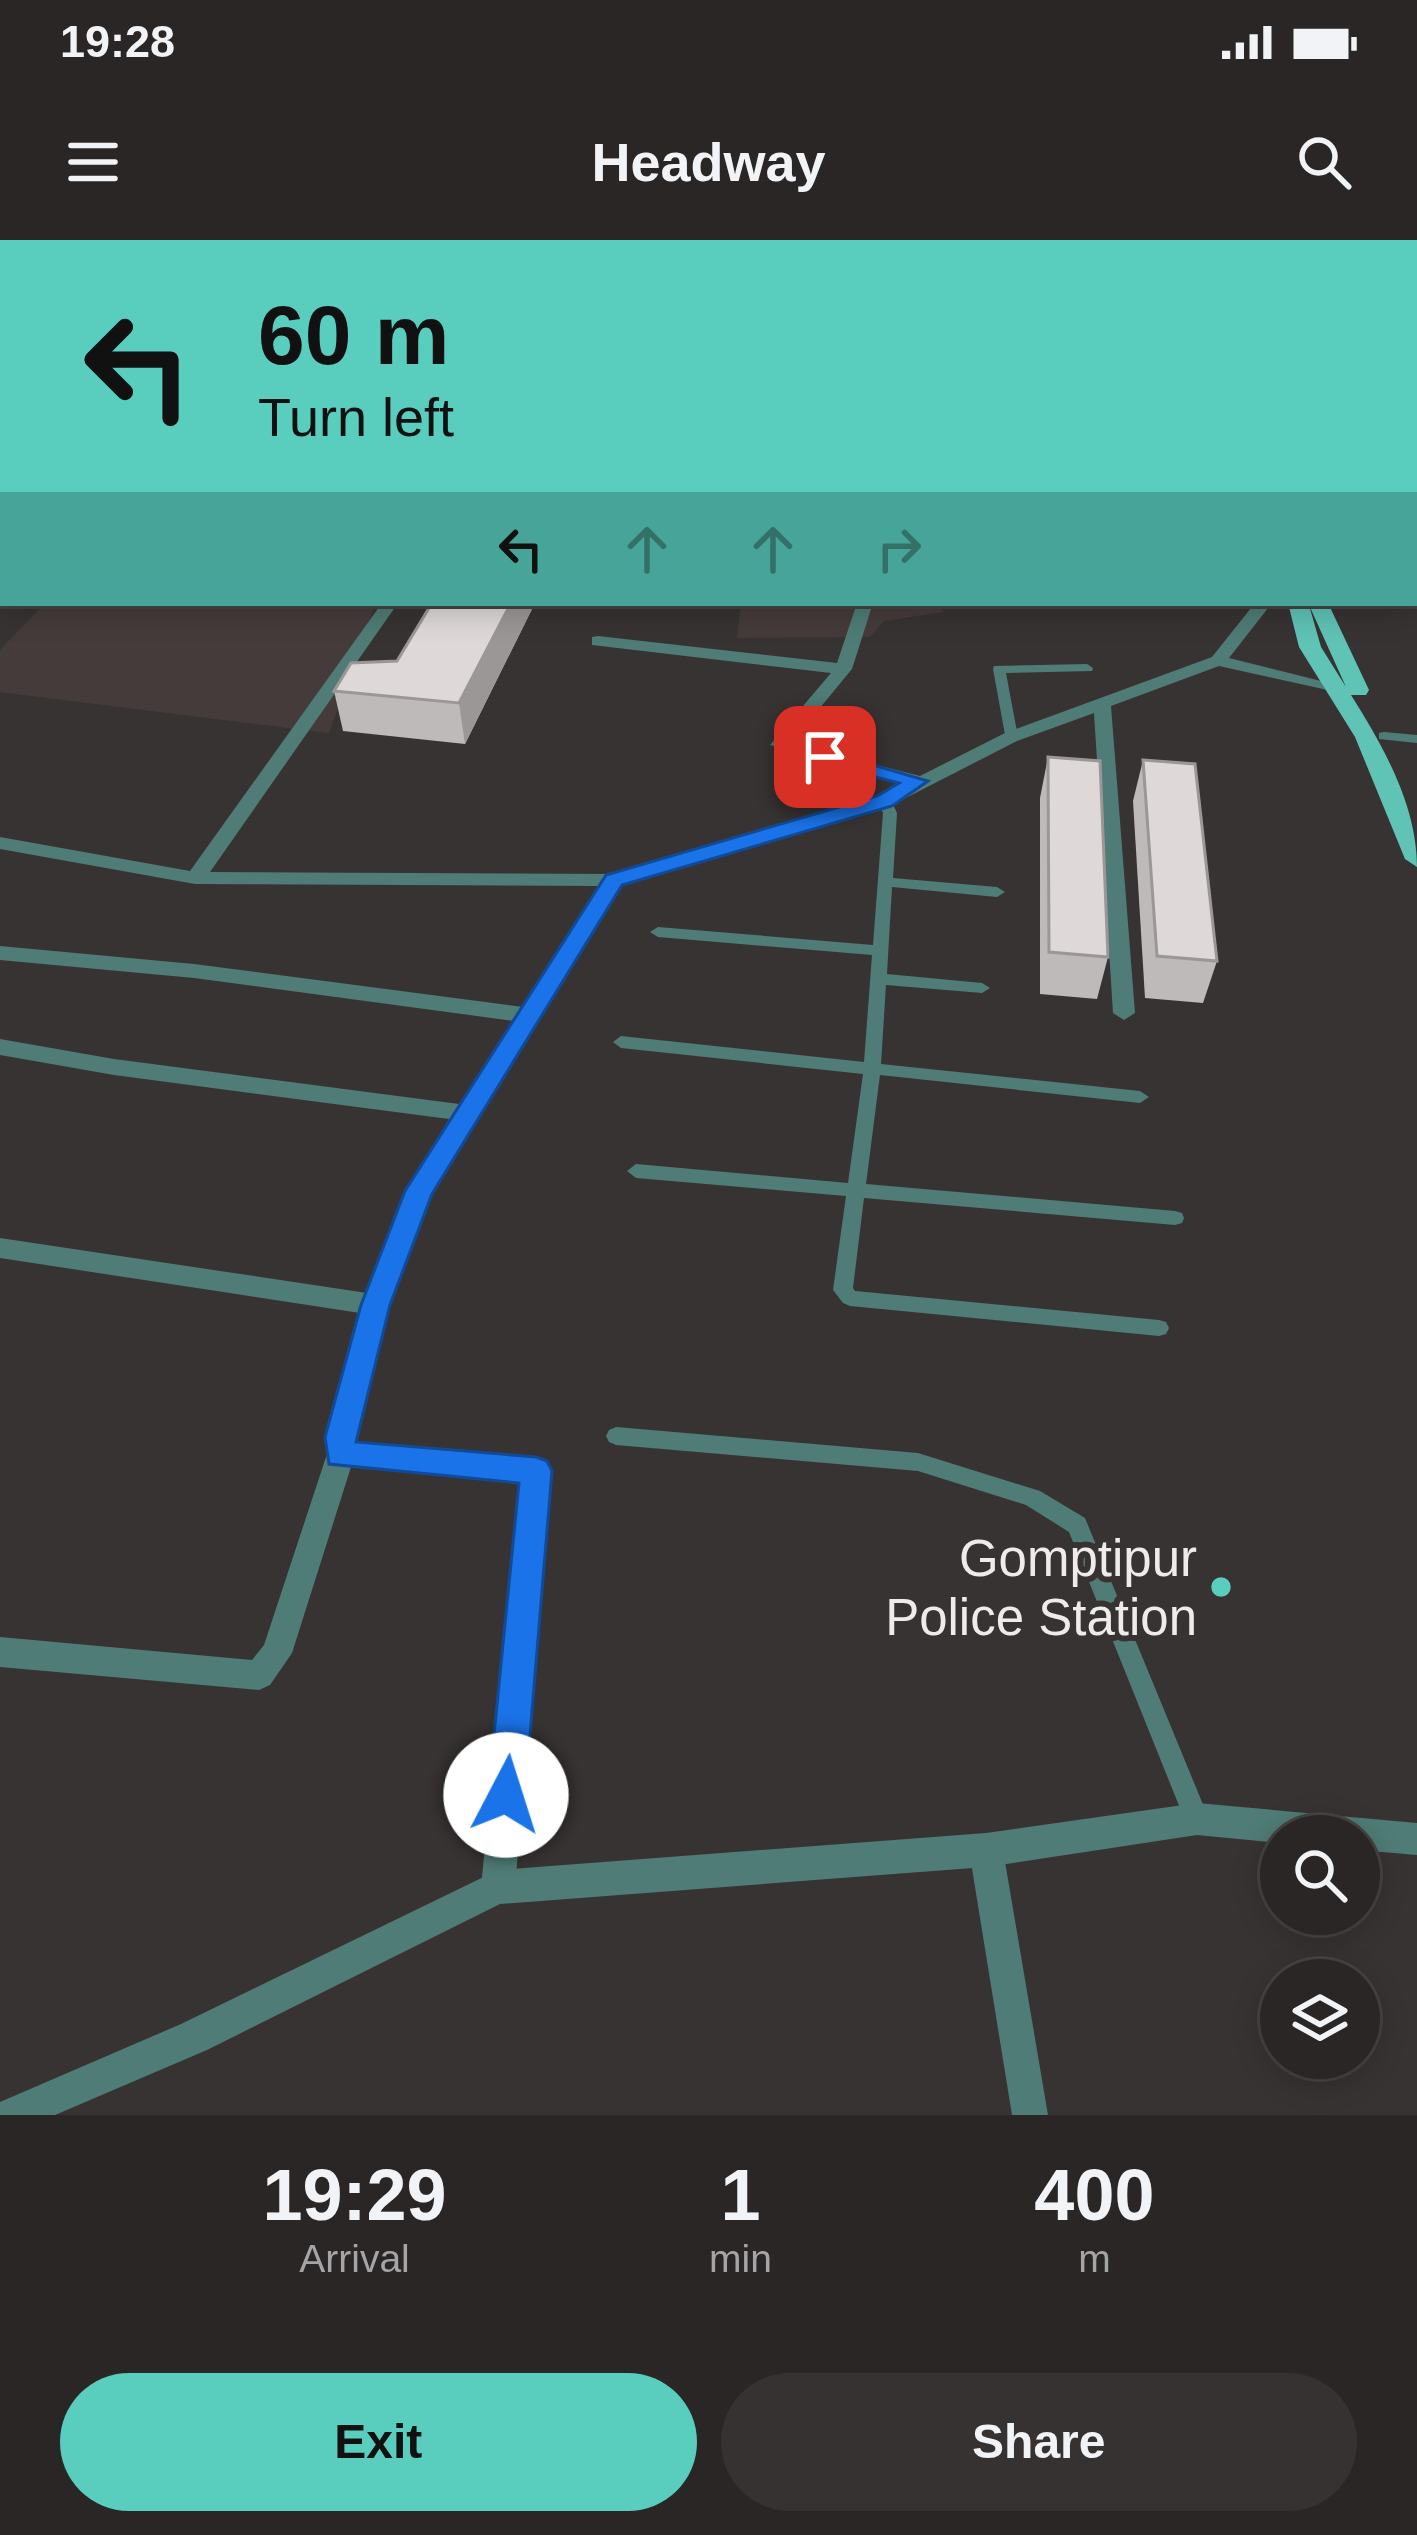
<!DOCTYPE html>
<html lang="en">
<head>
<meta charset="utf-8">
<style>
	body { margin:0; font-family:Helvetica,sans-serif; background:#363232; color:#f1f3f6; height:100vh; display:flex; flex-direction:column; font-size:45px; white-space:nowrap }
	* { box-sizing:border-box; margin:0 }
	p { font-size:39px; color:#a5a5a7 }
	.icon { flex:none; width:66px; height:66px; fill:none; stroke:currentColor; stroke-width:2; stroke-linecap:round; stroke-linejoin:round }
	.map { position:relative; height:1875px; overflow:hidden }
	.panel { display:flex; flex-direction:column; background:#2a2626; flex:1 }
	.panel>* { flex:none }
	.banner { position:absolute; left:0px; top:0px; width:1419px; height:366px; box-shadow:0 6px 30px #0003,0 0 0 3px #464343; background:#59cebf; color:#111; overflow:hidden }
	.controls { position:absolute; left:1260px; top:1575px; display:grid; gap:24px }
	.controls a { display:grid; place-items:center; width:120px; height:120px; border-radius:50%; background:#2a2626; box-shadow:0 6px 30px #0003,0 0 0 3px #464343; font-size:60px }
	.pin { position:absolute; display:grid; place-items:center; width:102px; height:102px; color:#fff; margin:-51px; border-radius:24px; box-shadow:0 6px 18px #0006 }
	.me { position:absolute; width:132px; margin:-66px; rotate:5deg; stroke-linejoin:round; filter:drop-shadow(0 0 9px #0008) }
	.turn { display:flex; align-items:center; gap:42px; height:252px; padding:0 60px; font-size:54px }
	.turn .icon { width:156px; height:156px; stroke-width:2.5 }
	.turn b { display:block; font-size:84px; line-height:102px }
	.lanes { display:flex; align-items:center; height:114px; padding:0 60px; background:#0003; justify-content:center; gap:60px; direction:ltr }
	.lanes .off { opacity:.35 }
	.eta { display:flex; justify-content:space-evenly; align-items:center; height:204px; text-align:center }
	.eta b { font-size:72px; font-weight:800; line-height:84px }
	.cta { display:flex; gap:24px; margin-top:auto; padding:24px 60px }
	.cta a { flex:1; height:138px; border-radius:72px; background:#59cebf; color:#111; font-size:48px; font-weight:800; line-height:138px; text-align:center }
	.cta a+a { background:#363232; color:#f1f3f6 }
	.status { display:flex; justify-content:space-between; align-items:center; height:84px; padding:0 60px; background:#2a2626; direction:ltr }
	.status svg { height:33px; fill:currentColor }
	header { display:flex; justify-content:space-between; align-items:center; height:156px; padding:0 60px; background:#2a2626; font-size:54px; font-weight:800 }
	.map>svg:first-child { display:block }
</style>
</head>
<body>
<div class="status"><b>19:28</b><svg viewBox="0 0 49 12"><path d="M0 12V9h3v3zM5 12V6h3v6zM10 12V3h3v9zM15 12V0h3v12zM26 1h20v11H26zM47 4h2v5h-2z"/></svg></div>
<header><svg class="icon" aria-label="menu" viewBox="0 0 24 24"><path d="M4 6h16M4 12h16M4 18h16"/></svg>Headway<svg class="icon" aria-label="search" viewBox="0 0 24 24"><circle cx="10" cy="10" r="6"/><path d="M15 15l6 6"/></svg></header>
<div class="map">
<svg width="1417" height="1875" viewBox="0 0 1417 1875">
	<rect width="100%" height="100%" fill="#383333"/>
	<g fill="#463b3b">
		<polygon points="45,363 376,363 329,493 0,452 0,410"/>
		<polygon points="741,363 942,363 943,372 884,381 870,397 737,398"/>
	</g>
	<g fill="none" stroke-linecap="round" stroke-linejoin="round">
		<g fill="#4f7c76" fill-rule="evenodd">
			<polygon points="727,0 736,0 734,3 725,3"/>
			<polygon points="1309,0 1347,0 1357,3 1319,3"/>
			<rect x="1416" y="156" width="1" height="6"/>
			<polygon points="1087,424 1093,428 1092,431 1006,433 1018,497 1011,501 1006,500 993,429 994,426"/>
			<polygon points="1384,492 1417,495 1417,503 1379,499 1379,493"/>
			<polygon points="885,557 890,558 897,573 893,638 997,647 1005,652 997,657 892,647 887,734 982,743 990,748 982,753 886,745 881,824 1140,851 1149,857 1140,863 880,835 866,944 1175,971 1182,973 1184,978 1182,983 1175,985 864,958 853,1048 855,1051 1159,1080 1166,1082 1169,1088 1166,1094 1159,1096 850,1066 843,1063 833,1050 846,956 636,938 627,931 636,924 848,943 863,834 621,808 613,802 621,796 864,822 872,715 658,697 650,692 658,687 873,705 883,573 878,561"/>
			<polygon points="616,1187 918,1213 1040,1251 1085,1278 1209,1579 1206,1588 1197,1591 1188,1588 1069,1292 1026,1265 918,1231 616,1205 609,1202 606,1196 609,1190"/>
		</g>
		<g fill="#4f7c76" fill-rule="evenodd">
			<polygon points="666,0 678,0 664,3"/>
			<polygon points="1141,0 1153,0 1140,3"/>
			<polygon points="3,286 3,298 0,299 0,287"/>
			<polygon points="0,346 3,347 3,357 0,356"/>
			<polygon points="382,363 398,363 210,632 613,634 878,557 905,544 770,505 831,433 592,405 592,397 598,396 837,423 857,363 873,363 852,429 791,503 920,536 1005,493 1212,417 1255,363 1272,363 1229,418 1341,446 1332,451 1219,426 1111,466 1135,773 1124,780 1113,773 1094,473 1017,501 892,565 621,644 431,952 388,1065 355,1197 355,1203 536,1219 546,1222 550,1231 515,1647 510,1659 498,1664 486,1659 481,1647 521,1242 351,1227 292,1413 270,1445 259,1450 0,1427 0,1397 252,1420 264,1405 327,1214 327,1197 360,1073 0,1018 0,998 367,1053 407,951 449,879 114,835 0,815 0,799 114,819 459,864 514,781 194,738 0,720 0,706 194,724 523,767 600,646 195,644 0,609 0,597 190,631"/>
			<polygon points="986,1593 998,1598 1003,1610 1048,1875 1012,1875 969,1610 974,1598"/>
		</g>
		<polygon fill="#4f7c76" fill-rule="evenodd" points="1197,1563 1417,1583 1417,1615 1359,1610 1359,1596 1281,1596 1281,1603 1197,1595 986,1627 500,1664 207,1810 55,1875 0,1875 0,1862 181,1784 498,1630 986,1593"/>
		<g fill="#59a49a" fill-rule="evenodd">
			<polygon points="12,0 48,0 52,3 16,3"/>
			<rect x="1416" y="123" width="1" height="8"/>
		</g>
		<g fill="#5fc3b6" fill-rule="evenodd">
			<polygon points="1195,0 1209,0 1210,3 1196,3"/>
			<path d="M1288,363h40l41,87 -3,5h-15c32,51 66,110 66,172l-12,-8 -50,-122 -56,-90zM1309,365l37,82 -25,-40z"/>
		</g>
	</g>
	<g fill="#bfbaba">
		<polygon points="535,363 465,504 343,491 334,451"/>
		<polygon points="1048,517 1108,717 1097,759 1040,754 1040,558"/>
		<polygon points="1143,520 1217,721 1203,763 1145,758 1133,561"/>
	</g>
	<polygon fill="#9b9797" points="511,363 535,363 465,504 459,463"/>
	<g fill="#ded8d8" stroke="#9b9797" stroke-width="3">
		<polygon points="432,363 511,363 459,463 334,451 351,423 397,421"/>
		<polygon points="1048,517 1100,521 1108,717 1049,712"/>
		<polygon points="1143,520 1195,524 1217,721 1157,716"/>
	</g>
	<polygon fill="#1a73e8" stroke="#114b97" stroke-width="3" points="825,511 928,541 892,566 622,645 432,954 390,1065 356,1202 536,1217 547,1221 552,1231 525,1555 519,1568 506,1573 493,1568 488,1555 519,1243 329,1224 325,1197 361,1065 405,951 606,635 877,556 899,543 818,522 818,513"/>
	<circle fill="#59cebf" stroke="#383333" stroke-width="4.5" cx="1221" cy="1347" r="12"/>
	<g text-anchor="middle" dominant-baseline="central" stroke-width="12" stroke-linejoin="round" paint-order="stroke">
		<g font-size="51" fill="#eeebeb" stroke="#383333" text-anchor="end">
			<text x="1197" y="1318">Gomptipur<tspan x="1197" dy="59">Police Station</tspan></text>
		</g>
	</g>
</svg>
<div class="controls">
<a><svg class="icon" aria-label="search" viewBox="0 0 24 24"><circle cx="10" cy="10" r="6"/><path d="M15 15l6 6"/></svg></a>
<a><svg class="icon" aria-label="layers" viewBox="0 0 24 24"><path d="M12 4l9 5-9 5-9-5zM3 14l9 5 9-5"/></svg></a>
</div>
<div class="pin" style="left:825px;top:517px;background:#d93025"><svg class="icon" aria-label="arrive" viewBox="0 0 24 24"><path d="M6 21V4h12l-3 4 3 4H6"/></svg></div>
<svg class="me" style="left:506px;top:1555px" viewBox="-20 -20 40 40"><circle r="19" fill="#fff"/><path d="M0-13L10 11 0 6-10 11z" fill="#1a73e8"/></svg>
<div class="banner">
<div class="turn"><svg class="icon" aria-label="left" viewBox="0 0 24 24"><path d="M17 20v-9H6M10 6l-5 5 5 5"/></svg><div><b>60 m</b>Turn left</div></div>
<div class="lanes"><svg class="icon" aria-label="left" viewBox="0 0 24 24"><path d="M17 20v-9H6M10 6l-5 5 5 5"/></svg><svg class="icon off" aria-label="ahead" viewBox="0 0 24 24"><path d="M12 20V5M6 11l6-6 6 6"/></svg><svg class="icon off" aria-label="ahead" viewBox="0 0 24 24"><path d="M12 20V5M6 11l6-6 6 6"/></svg><svg class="icon off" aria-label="right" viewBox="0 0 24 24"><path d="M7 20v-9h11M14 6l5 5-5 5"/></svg></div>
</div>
</div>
<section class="panel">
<div class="eta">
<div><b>19:29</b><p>Arrival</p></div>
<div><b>1</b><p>min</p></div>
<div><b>400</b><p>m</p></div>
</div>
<div class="cta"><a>Exit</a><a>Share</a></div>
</section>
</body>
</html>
